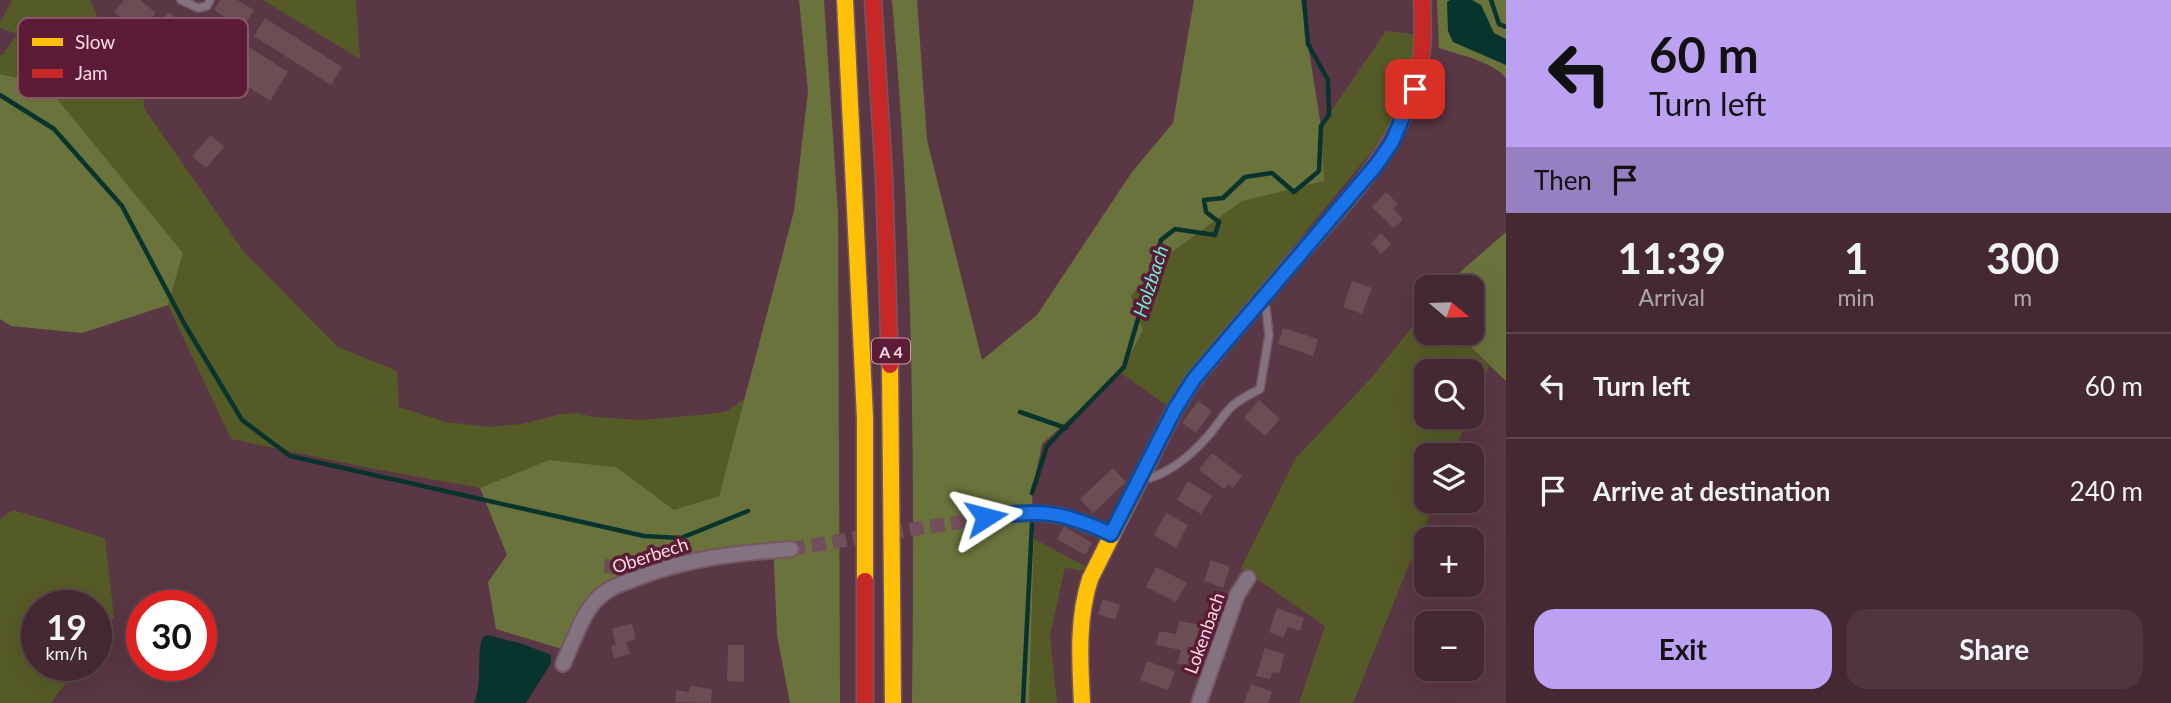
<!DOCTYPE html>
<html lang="en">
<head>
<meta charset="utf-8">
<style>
	body { margin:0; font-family:Lato,sans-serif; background:#4e353f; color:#f1f3f6; height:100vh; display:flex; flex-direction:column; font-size:26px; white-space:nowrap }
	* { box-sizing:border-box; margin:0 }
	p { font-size:23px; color:#afa6ac }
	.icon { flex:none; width:38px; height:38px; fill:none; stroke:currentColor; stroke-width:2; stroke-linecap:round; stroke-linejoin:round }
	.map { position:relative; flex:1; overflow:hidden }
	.sheet { display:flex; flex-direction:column; background:#442933; width:665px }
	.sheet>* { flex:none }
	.top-card { background:#bca0f2; color:#111; overflow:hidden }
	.needle { width:46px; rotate:109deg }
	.fabs { position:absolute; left:1414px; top:275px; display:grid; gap:14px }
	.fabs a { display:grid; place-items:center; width:70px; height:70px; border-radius:14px; background:#442933; box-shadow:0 7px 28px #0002,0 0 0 2px #5c454e; font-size:35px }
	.speed { position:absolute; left:21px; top:590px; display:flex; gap:14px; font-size:35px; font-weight:700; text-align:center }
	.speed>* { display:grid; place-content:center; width:91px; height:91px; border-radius:50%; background:#442933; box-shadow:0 7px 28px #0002,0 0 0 2px #5c454e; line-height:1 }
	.speed small { font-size:18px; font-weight:400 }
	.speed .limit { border:10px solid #d22; background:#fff; color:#111 }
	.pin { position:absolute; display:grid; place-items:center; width:60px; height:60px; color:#fff; margin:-30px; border-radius:14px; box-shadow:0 4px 10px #0006 }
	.me { position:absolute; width:77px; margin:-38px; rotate:81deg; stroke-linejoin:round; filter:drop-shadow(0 0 5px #0008) }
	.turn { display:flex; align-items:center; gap:24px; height:147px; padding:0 28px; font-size:32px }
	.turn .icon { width:91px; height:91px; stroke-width:2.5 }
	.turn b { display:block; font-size:49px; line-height:60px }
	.then { display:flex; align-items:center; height:66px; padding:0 28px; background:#0003; gap:14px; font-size:26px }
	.eta { display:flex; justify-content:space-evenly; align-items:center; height:119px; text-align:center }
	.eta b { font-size:42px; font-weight:700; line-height:49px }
	.cta { display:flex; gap:14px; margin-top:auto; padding:14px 28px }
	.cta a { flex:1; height:80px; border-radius:21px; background:#bca0f2; color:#111; font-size:28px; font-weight:700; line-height:80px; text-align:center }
	.cta a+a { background:#4e353f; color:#f1f3f6 }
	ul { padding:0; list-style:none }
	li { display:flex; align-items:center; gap:21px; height:105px; padding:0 28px; border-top:2px solid #5c454e }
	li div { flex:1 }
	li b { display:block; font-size:26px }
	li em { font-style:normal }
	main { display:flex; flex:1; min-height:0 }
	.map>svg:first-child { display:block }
</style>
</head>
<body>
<main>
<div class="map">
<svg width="1506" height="703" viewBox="0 0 1506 703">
	<rect width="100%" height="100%" fill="#5a3744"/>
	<g fill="#555b27">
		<polygon points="12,0 90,0 99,20 142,52 144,108 244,252 338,347 397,371 399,407 446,422 489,427 522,424 562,414 577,413 593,417 641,420 710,414 727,411 745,398 719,496 674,511 616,467 549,460 480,488 364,467 231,439 168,305 183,253 45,84 0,74 0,55 3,55 17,34 0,28 0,23"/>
		<polygon points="263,0 356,0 360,59"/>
		<polygon points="1386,31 1415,34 1409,79 1387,133 1257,290 1166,405 1121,373 1143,330 1131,296 1164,258 1242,201 1323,181 1321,126"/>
		<polygon points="1426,309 1426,332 1456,333 1489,366 1472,408 1472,371 1426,371 1426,416 1468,417 1453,455 1426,455 1426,500 1435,501 1353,703 1299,703 1325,626 1241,568 1295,459 1374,375"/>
		<polygon points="13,510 105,538 114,617 96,641 96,606 37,606 37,665 79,665 51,703 0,703 0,519"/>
		<polygon points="1034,539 1085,566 1084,569 1079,571 1065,567 1050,636 1057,703 1029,703"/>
	</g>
	<g fill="#6b733c">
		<polygon points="799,0 824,0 838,213 840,703 790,703 777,635 773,542 697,555 585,604 562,649 496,629 488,582 507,555 480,488 549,460 616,467 674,510 719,496 794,211 808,91"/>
		<path d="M892,0h25l10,140 55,220 55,-45 95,-143 41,-49 21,-123h107l20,126 3,55 -82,20 -78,57 -33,38 12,34 -22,43 -79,71 -10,49 2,46 -5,164h-117c3,-234 1,-469 -20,-703z"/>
		<path d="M1437,0h69v78c-14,-17 -47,-23 -67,-30z"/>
		<polygon points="0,74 45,84 183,253 168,305 82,333 11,326 0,319"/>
		<polygon points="1506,232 1506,381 1456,333 1472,332 1472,287 1443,287"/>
	</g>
	<g fill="#08342e">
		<polygon points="1450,0 1472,0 1481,5 1494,33 1506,39 1506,65 1453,42 1448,31 1447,2"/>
		<path d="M487,635l36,9 28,11v8l-25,40h-52c9,-21 2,-43 8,-65z"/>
	</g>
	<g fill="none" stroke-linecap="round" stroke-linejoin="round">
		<g stroke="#08342e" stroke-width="4.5">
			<polyline points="1491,0 1499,24 1506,27"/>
			<polyline points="0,95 54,129 122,206 185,325 242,420 290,456 644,536 681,538 748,511"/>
			<polyline points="1020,412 1066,428"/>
			<polyline points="1032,493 1047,446 1124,367 1161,240 1175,229 1215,235 1219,222 1206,212 1204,200 1223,198 1245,177 1272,173 1294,192 1319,171 1321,126 1329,115 1328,80 1308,44 1304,0"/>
			<polyline points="1023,703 1032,523"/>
		</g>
	</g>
	<g fill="#6b4d54">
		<polygon points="124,0 140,0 156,13 140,32 114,12"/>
		<polygon points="220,0 237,0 254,10 243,28 214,10"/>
		<polygon points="168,12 182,22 174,34 159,25"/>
		<polygon points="265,18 342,67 331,85 254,36"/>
		<polygon points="241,42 288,72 270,101 223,71"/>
		<polygon points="211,135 224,147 206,168 192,156"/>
		<polygon points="1386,192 1398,204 1393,209 1403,219 1394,228 1372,207"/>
		<polygon points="1381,233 1391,244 1381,254 1371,243"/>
		<polygon points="1352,281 1372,288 1362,314 1343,307"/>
		<polygon points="1283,328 1318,339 1313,356 1278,344"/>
		<polygon points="1259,400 1280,419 1265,436 1244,418"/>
		<polygon points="1198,401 1212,411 1196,433 1182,423"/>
		<polygon points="1212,453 1242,476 1233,488 1228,484 1224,489 1199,470"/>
		<polygon points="1113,468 1126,482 1093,513 1080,499"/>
		<polygon points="1188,481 1212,496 1201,514 1177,500"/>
		<polygon points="1166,513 1188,525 1176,548 1154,535"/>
		<polygon points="1064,526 1092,543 1085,555 1057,539"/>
		<polygon points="605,559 631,562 630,575 604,573"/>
		<polygon points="1211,560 1230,567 1223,588 1204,581"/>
		<polygon points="1156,567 1187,583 1176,602 1146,587"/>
		<polygon points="1103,599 1120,605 1115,620 1098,614"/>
		<polygon points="1277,608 1304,618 1300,631 1288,627 1283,638 1269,632"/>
		<polygon points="1179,621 1201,625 1195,660 1206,662 1202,674 1192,671 1193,668 1177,663 1181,650 1156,645 1159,631 1176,634"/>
		<polygon points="632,623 636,639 626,642 630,654 614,658 611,646 616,645 612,629"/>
		<polygon points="728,645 744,645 744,682 727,681"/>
		<polygon points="1265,648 1284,654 1280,673 1273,672 1270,679 1256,676"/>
		<polygon points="1147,661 1175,671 1168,690 1140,680"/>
		<polygon points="1251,684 1272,692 1268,703 1244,703"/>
		<polygon points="690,686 712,689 711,703 675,702 676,690 689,692"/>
	</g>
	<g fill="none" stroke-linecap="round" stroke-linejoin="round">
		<g stroke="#724f5c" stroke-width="14" stroke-dasharray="14 7" stroke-linecap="butt">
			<polyline points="889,533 986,518"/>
			<polyline points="791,549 869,536"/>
		</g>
		<g stroke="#745761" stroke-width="10">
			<g id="lane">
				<polyline points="181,0 198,8 207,6 210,0"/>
				<path d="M1146,476l4,2c22,-7 43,-25 58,-42 8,-9 15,-21 24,-30 9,-7 18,-12 28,-17l9,-54 -3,-27 -6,-4"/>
			</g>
		</g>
		<g stroke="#745761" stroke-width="18">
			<g id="street">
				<path d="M986,518c53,-9 75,-7 125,16"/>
				<path d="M563,664c10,-21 17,-45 32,-63 12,-13 26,-17 42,-23 50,-20 101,-25 154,-29"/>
				<polyline points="1199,703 1237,595 1248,578"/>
			</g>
		</g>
		<g stroke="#745761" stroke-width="19">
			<g id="slow">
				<polyline points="845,0 865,418 865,581"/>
				<polyline points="890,365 893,703"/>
				<path d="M1082,703c-2,-43 -5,-83 8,-124l85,-170 19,-30 103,-122"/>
			</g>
		</g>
		<g stroke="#745761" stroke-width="19">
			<g id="jam">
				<polyline points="873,0 884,176 890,365"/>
				<path d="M1297,257c48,-54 104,-110 121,-182 6,-25 5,-50 4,-75"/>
				<polyline points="865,581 865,703"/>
			</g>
		</g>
		<use href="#lane" stroke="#837280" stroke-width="7"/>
		<use href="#street" stroke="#837280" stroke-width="14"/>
		<use href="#slow" stroke="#ffc107" stroke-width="16"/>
		<use href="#jam" stroke="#c62828" stroke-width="16"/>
	</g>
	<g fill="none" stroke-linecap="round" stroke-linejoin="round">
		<g stroke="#114b97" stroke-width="18">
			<path id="route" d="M986,517c53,-8 75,-6 125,17l64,-125 19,-30 183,-215 15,-22 23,-53"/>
		</g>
		<use href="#route" stroke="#1a73e8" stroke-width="12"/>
	</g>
	<g text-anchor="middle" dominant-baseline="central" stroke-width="7" stroke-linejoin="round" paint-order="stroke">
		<rect fill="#5c1c35" stroke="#cba0ae" stroke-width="2" x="872" y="338.5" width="38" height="25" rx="5"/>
		<g font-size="16" font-weight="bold" fill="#fad9e2">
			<text x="891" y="351">A 4</text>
		</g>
		<g font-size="18" fill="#fad9e2" stroke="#5c1c35">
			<text transform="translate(650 555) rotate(-18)">Oberbech</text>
			<text transform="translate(1204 633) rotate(-70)">Lokenbach</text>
		</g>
		<g font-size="19" font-style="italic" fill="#6cefd7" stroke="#5c1c35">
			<text transform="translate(1150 281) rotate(-72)">Holzbach</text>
		</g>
	</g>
	<rect x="18" y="18" width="230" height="80" rx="10" fill="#5c1c35" stroke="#8b5569" stroke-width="2"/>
	<rect x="32" y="38" width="31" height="8" fill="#ffc107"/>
	<rect x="32" y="69" width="31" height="9" fill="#c62828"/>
	<g font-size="19" fill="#fad9e2">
		<text x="75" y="49">Slow</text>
		<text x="75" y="80">Jam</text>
	</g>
</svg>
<div class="fabs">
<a><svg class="needle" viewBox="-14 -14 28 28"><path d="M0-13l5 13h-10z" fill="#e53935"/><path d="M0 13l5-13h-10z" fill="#afa6ac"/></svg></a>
<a><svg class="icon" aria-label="search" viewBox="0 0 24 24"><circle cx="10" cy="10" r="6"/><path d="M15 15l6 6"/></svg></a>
<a><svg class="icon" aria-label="layers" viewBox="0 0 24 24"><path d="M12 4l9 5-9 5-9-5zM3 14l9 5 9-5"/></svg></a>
<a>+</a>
<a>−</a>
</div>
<div class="speed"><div>19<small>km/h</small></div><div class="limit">30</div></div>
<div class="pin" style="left:1415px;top:89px;background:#d93025"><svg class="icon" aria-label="arrive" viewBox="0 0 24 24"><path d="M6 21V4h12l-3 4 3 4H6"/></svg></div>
<svg class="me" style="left:986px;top:517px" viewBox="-20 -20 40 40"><path d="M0-17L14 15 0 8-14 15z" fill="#1a73e8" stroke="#fff" stroke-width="4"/></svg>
</div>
<section class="sheet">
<div class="top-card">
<div class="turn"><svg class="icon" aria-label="left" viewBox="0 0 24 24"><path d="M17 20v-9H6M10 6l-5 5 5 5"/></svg><div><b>60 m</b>Turn left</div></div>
<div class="then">Then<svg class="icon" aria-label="arrive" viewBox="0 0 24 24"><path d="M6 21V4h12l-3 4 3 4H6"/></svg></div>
</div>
<div class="eta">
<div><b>11:39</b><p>Arrival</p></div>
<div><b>1</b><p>min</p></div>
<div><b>300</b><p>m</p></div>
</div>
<ul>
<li><svg class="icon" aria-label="left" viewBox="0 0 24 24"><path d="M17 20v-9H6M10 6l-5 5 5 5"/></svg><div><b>Turn left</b></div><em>60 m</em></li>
<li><svg class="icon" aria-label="arrive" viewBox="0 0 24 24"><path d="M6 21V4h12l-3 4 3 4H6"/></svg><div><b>Arrive at destination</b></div><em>240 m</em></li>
</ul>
<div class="cta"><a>Exit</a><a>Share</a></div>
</section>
</main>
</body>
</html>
